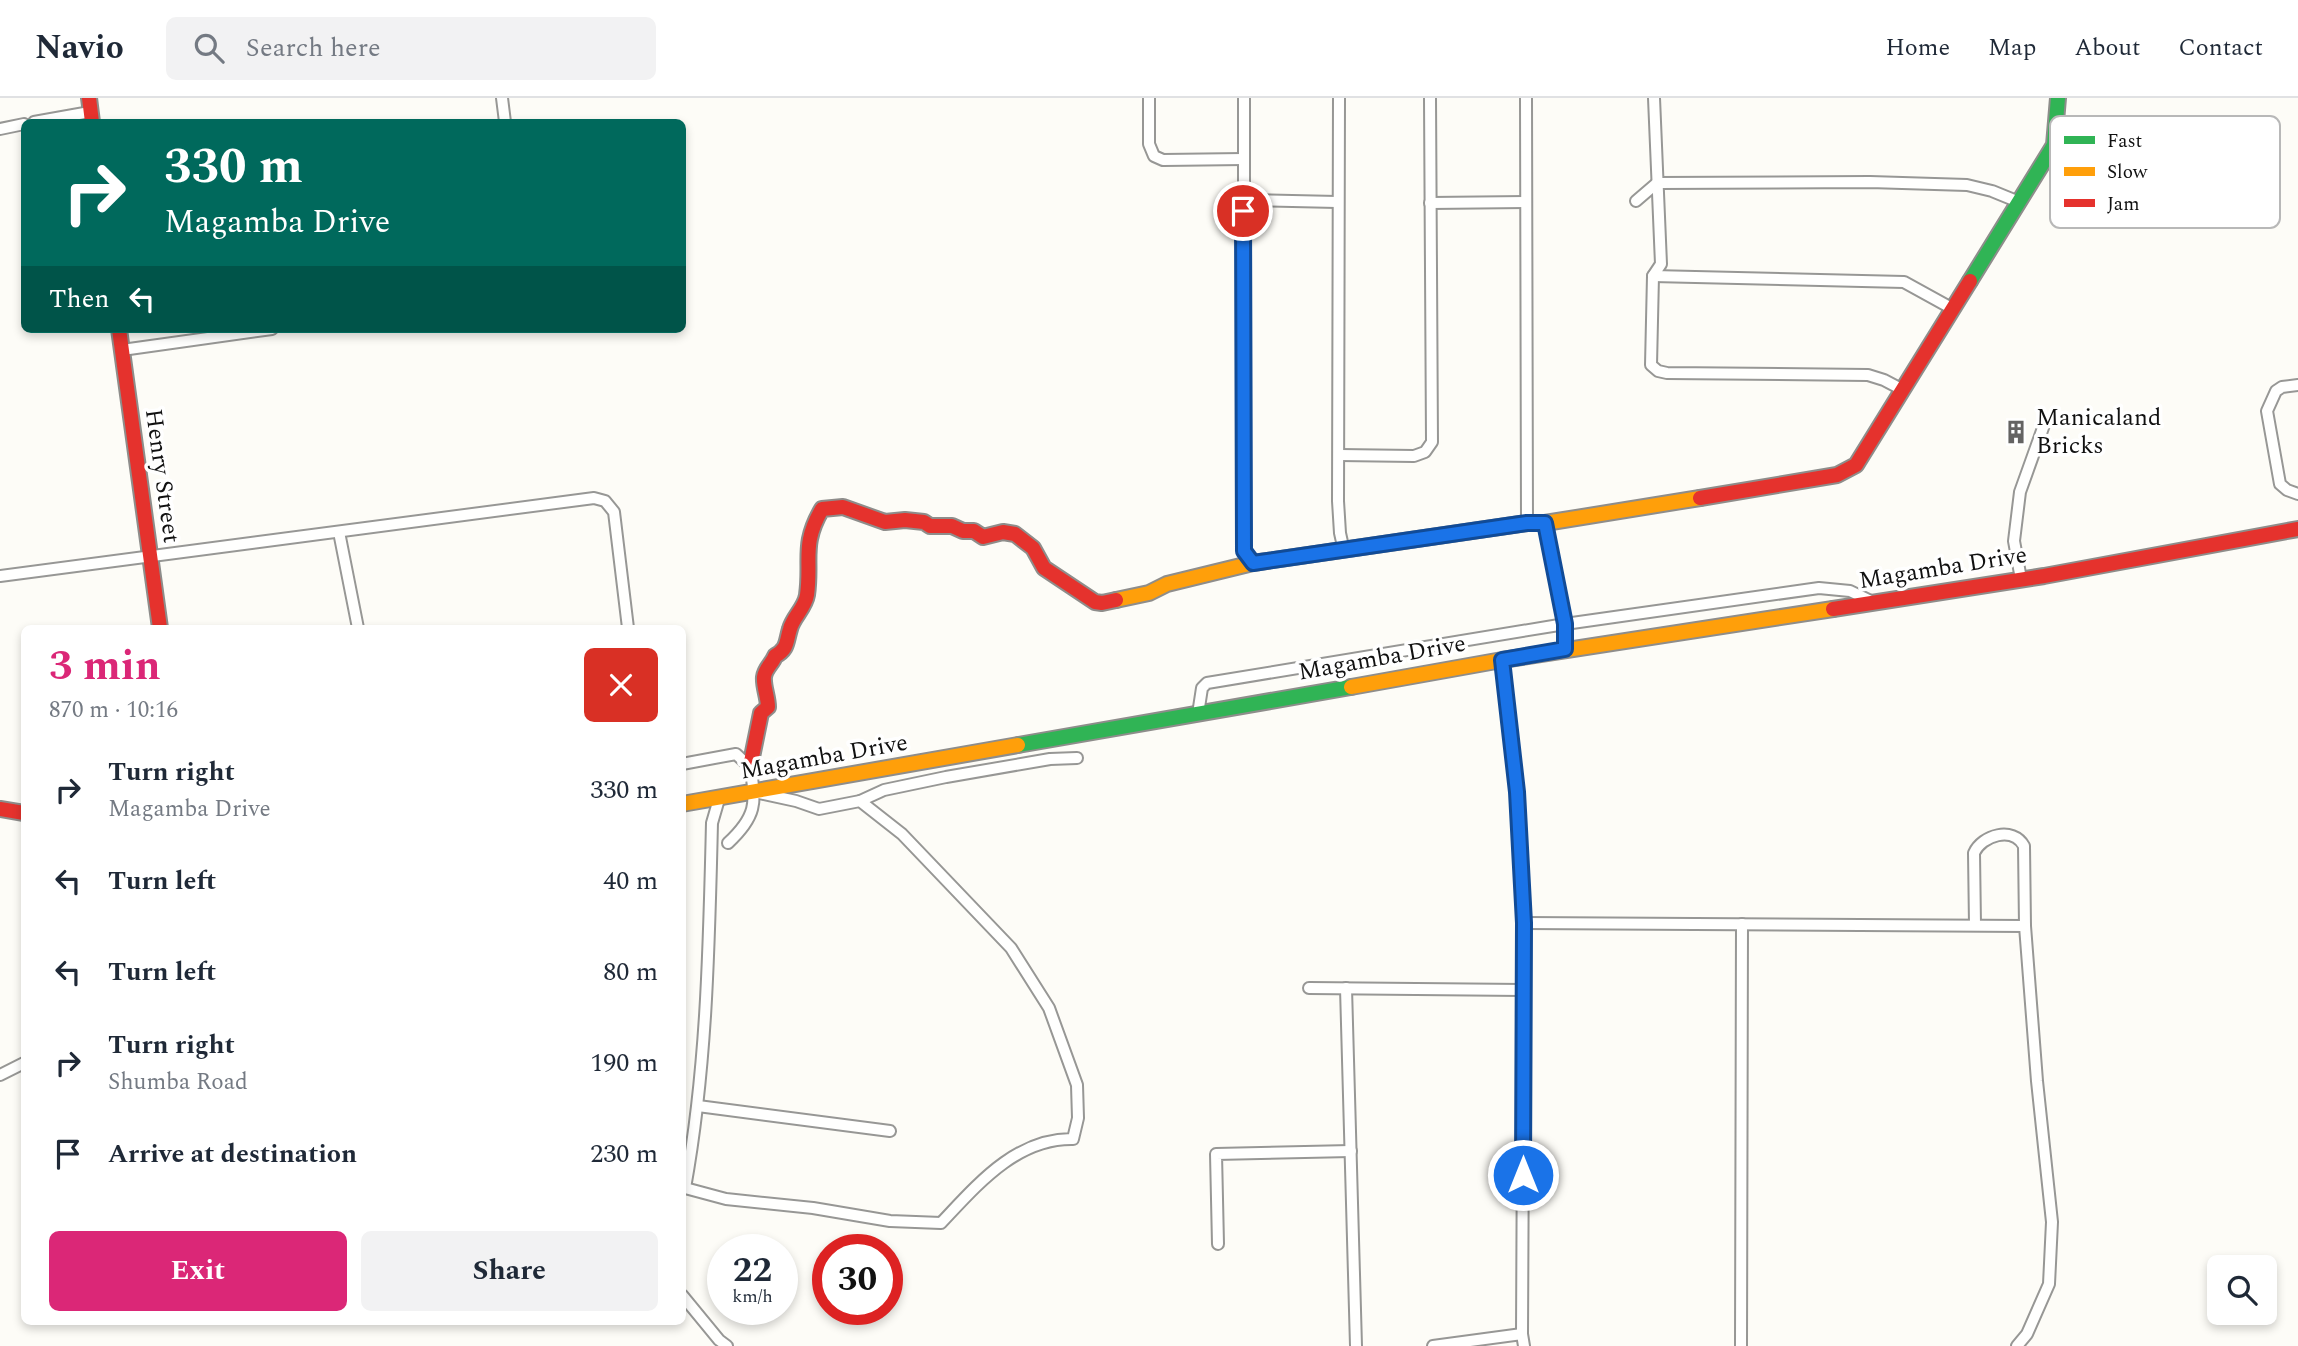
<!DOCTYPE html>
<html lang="en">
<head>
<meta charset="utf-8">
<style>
	body { margin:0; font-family:Spectral,serif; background:#f2f2f3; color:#1f2937; height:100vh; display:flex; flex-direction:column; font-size:26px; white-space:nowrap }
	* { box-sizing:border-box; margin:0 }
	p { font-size:23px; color:#747a83 }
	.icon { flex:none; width:38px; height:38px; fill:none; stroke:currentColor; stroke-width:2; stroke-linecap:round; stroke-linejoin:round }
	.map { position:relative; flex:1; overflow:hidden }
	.panel { position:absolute; left:21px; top:527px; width:665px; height:700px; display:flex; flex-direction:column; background:#fff; border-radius:10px; box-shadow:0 4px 10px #0003 }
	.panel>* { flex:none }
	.hud { position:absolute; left:21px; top:21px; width:665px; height:214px; border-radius:10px; box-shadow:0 4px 10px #0003; background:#00695c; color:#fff; overflow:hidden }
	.tools { position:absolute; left:2207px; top:1157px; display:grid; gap:14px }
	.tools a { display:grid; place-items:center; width:70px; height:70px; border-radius:10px; background:#fff; box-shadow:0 4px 10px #0003; font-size:35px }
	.speed { position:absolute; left:707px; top:1136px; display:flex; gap:14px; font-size:35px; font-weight:700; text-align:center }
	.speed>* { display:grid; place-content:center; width:91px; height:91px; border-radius:50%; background:#fff; box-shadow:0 4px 10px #0003; line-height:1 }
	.speed small { font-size:18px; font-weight:400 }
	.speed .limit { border:10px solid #d22; background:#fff; color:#111 }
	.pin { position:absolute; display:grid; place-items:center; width:60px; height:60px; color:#fff; margin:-30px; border:4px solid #fff; border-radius:50%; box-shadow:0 2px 7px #0007 }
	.me { position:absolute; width:77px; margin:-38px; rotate:0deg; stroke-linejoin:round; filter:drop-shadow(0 0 5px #0008) }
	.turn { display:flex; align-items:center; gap:24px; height:147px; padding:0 28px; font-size:32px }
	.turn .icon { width:91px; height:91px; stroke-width:2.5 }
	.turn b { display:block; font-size:49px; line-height:60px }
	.then { display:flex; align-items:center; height:66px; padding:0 28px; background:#0003; gap:14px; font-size:26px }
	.round { display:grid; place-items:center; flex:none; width:74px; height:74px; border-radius:10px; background:#f2f2f3 }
	.head { display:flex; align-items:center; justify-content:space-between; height:119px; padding:0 28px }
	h1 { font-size:42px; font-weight:700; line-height:52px; color:#db2777 }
	.button { display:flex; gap:14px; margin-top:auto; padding:14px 28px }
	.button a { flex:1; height:80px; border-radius:10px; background:#db2777; color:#fff; font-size:28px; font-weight:700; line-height:80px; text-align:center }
	.button a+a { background:#f2f2f3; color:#1f2937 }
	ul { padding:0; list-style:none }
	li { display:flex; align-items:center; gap:21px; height:91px; padding:0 28px }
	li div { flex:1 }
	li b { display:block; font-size:26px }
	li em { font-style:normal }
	header { display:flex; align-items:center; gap:42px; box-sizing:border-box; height:98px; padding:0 35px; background:#fff; border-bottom:2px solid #e0e1e3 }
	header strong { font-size:33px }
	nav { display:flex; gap:38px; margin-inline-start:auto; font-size:24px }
	.search { width:490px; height:63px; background:#f2f2f3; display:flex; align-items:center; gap:18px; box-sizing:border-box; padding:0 24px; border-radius:10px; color:#747a83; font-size:26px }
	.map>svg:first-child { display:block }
</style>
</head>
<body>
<header>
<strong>Navio</strong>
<div class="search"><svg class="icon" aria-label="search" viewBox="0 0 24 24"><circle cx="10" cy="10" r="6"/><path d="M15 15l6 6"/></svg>Search here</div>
<nav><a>Home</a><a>Map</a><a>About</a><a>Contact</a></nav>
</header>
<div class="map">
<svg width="2298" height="1248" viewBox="0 0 2298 1248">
	<rect width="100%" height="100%" fill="#fdfcf7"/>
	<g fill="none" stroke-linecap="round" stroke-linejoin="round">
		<g stroke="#979795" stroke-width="14">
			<g id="street">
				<polyline points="502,0 505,24"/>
				<polyline points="1149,0 1149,46 1154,58 1163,62 1244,61"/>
				<polyline points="1244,0 1244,453 1253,465"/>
				<polyline points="1339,0 1338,403 1340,435 1344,453"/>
				<polyline points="1526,0 1527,425"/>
				<polyline points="1654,0 1661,166 1653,178 1651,267 1658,273 1667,275 1868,277 1884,282 1903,292"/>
				<polyline points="34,24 90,14"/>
				<polyline points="0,31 24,26"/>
				<polyline points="1243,102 1337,104"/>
				<polyline points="1636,103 1657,85 1870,84 1967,87 1992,93 2019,104"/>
				<polyline points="1430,105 1526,104"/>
				<polyline points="1653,178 1904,184 1953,211"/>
				<polyline points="122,252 272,231"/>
				<polyline points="2298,287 2282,289 2276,293 2267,313 2280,386 2287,392 2298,396"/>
				<polyline points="1340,357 1414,358 1425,354 1432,344 1430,0"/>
				<polyline points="1545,425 1565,526 1565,551"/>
				<polyline points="339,434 358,530"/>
				<polyline points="0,478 594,400 605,403 614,414 628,530"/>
				<polyline points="2021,481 2014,443 2020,394 2044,327"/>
				<polyline points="1502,562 1517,693 1524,825 1522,1236 1524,1248"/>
				<polyline points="1198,616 1202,590 1207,585 1565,526 1819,490 1850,493 1873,504"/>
				<path d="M682,666l54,-10 14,13c7,36 6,50 -22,76"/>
				<polyline points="860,703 884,692 946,679 1050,661 1077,660"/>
				<polyline points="1524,825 2025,828 2037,983 2052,1124 2049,1186 2027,1236 2017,1248"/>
				<path d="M1975,827l-1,-72c8,-18 39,-27 50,-7l1,80"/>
				<polyline points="1309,890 1523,892"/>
				<polyline points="1346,890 1356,1248"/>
				<polyline points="0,977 24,965"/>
				<polyline points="698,1008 890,1033"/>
				<path d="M682,1090h3c22,-121 24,-243 27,-365l7,-24"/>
				<path d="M685,1090l41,11 87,9 77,13 51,2c36,-38 75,-85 132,-84l5,-21 -1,-33 -28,-77 -38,-60 -109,-114 -42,-33 -41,8 -23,-8 -37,-8"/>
				<polyline points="1218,1146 1216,1056 1351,1053"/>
				<polyline points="682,1197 719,1242 727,1248"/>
				<polyline points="1433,1248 1522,1236"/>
				<polyline points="1741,1248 1742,826"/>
			</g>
		</g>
		<g stroke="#8e8d8b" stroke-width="18">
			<g id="fast">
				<polyline points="1970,183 2054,47 2058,0"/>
				<polyline points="1018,647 1351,589"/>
			</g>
		</g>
		<g stroke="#8e8d8b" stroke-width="18">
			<g id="slow">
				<polyline points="1116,502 1149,495 1167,486 1253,465 1527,425 1545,425 1700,400"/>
				<polyline points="1351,589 1502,562 1833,511"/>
				<polyline points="682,706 1018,647"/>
			</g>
		</g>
		<g stroke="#8e8d8b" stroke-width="18">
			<g id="jam">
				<polyline points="89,0 92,24"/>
				<polyline points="119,231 160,530"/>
				<polyline points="1700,400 1837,377 1856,367 1970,183"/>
				<polyline points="1833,511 2044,478 2298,431"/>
				<path d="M750,669l11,-54 7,-6c0,-10 -5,-21 -4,-30 1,-9 9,-14 11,-21 13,-7 11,-14 15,-27 3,-12 15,-21 17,-34 5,-36 -6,-50 15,-86l21,-2 42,15 20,-2 19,2 6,4h22l11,5h11l9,6 20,-5 12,2 18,14 11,20 51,34 7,1 14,-3"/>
				<polyline points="0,711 24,715"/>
			</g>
		</g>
		<use href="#street" stroke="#fffffe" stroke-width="10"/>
		<use href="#fast" stroke="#30b455" stroke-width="14"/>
		<use href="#slow" stroke="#ff9f0a" stroke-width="14"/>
		<use href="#jam" stroke="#e5322d" stroke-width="14"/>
	</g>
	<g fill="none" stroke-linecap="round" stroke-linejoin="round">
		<g stroke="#114b97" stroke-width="18">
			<polyline id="route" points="1243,113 1244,453 1253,465 1527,425 1545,425 1565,526 1565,551 1502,562 1517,694 1524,825 1523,1077"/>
		</g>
		<use href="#route" stroke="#1a73e8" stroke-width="12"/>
	</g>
	<defs>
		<g id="building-bare" transform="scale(1.89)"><path d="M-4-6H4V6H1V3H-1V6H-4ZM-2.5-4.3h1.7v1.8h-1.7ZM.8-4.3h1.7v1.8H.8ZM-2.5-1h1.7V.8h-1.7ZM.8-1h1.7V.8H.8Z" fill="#646362" stroke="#fff" stroke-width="2.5" paint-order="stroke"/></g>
	</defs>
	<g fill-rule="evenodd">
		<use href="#building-bare" x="2016" y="334"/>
	</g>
	<g text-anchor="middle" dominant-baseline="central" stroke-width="7" stroke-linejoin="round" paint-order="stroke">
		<g font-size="24" fill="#111" stroke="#fff" text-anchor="start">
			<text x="2036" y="320">Manicaland<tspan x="2036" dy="28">Bricks</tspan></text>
		</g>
		<g font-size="24" fill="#111" stroke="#fff">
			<text transform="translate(162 378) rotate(82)">Henry Street</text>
			<text transform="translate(1943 470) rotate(-9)">Magamba Drive</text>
			<text transform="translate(1382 560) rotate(-10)">Magamba Drive</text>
			<text transform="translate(824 659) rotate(-10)">Magamba Drive</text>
		</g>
	</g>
	<rect x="2050" y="18" width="230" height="112" rx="10" fill="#fff" stroke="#b8b8b8" stroke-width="2"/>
	<rect x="2064" y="38" width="31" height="8" fill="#30b455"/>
	<rect x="2064" y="69" width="31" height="9" fill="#ff9f0a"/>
	<rect x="2064" y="101" width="31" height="8" fill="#e5322d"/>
	<g font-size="19" fill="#111">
		<text x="2107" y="49">Fast</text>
		<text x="2107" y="80">Slow</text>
		<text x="2107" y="112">Jam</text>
	</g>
</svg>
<div class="tools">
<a><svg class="icon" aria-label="search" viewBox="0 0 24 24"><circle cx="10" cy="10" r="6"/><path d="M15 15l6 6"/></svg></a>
</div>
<div class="speed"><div>22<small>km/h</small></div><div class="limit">30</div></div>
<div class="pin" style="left:1243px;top:113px;background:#d93025"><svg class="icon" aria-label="arrive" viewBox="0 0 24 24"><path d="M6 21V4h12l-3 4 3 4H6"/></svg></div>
<svg class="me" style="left:1523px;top:1077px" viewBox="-20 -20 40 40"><circle r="17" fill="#1a73e8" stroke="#fff" stroke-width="3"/><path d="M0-11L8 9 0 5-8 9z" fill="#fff"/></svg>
<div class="hud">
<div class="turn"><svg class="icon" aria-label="right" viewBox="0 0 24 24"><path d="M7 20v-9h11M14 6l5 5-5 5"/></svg><div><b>330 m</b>Magamba Drive</div></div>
<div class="then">Then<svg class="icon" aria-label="left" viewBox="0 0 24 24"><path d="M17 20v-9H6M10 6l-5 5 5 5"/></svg></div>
</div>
<section class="panel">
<div class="head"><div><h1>3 min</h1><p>870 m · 10:16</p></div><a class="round" style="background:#d93025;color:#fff"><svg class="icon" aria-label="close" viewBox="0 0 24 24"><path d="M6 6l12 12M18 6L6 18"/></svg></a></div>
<ul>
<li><svg class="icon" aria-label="right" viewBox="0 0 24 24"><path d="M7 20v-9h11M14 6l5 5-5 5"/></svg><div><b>Turn right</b><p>Magamba Drive</p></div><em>330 m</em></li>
<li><svg class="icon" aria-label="left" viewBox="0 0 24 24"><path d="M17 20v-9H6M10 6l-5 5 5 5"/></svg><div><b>Turn left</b></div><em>40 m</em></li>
<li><svg class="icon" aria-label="left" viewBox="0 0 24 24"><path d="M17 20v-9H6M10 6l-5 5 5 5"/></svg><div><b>Turn left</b></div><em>80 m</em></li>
<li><svg class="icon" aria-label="right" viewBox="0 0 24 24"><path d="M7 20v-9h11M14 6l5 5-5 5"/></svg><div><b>Turn right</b><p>Shumba Road</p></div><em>190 m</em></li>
<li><svg class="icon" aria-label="arrive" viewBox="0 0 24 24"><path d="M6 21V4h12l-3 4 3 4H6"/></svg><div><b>Arrive at destination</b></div><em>230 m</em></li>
</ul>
<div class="button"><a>Exit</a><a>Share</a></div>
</section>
</div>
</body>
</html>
